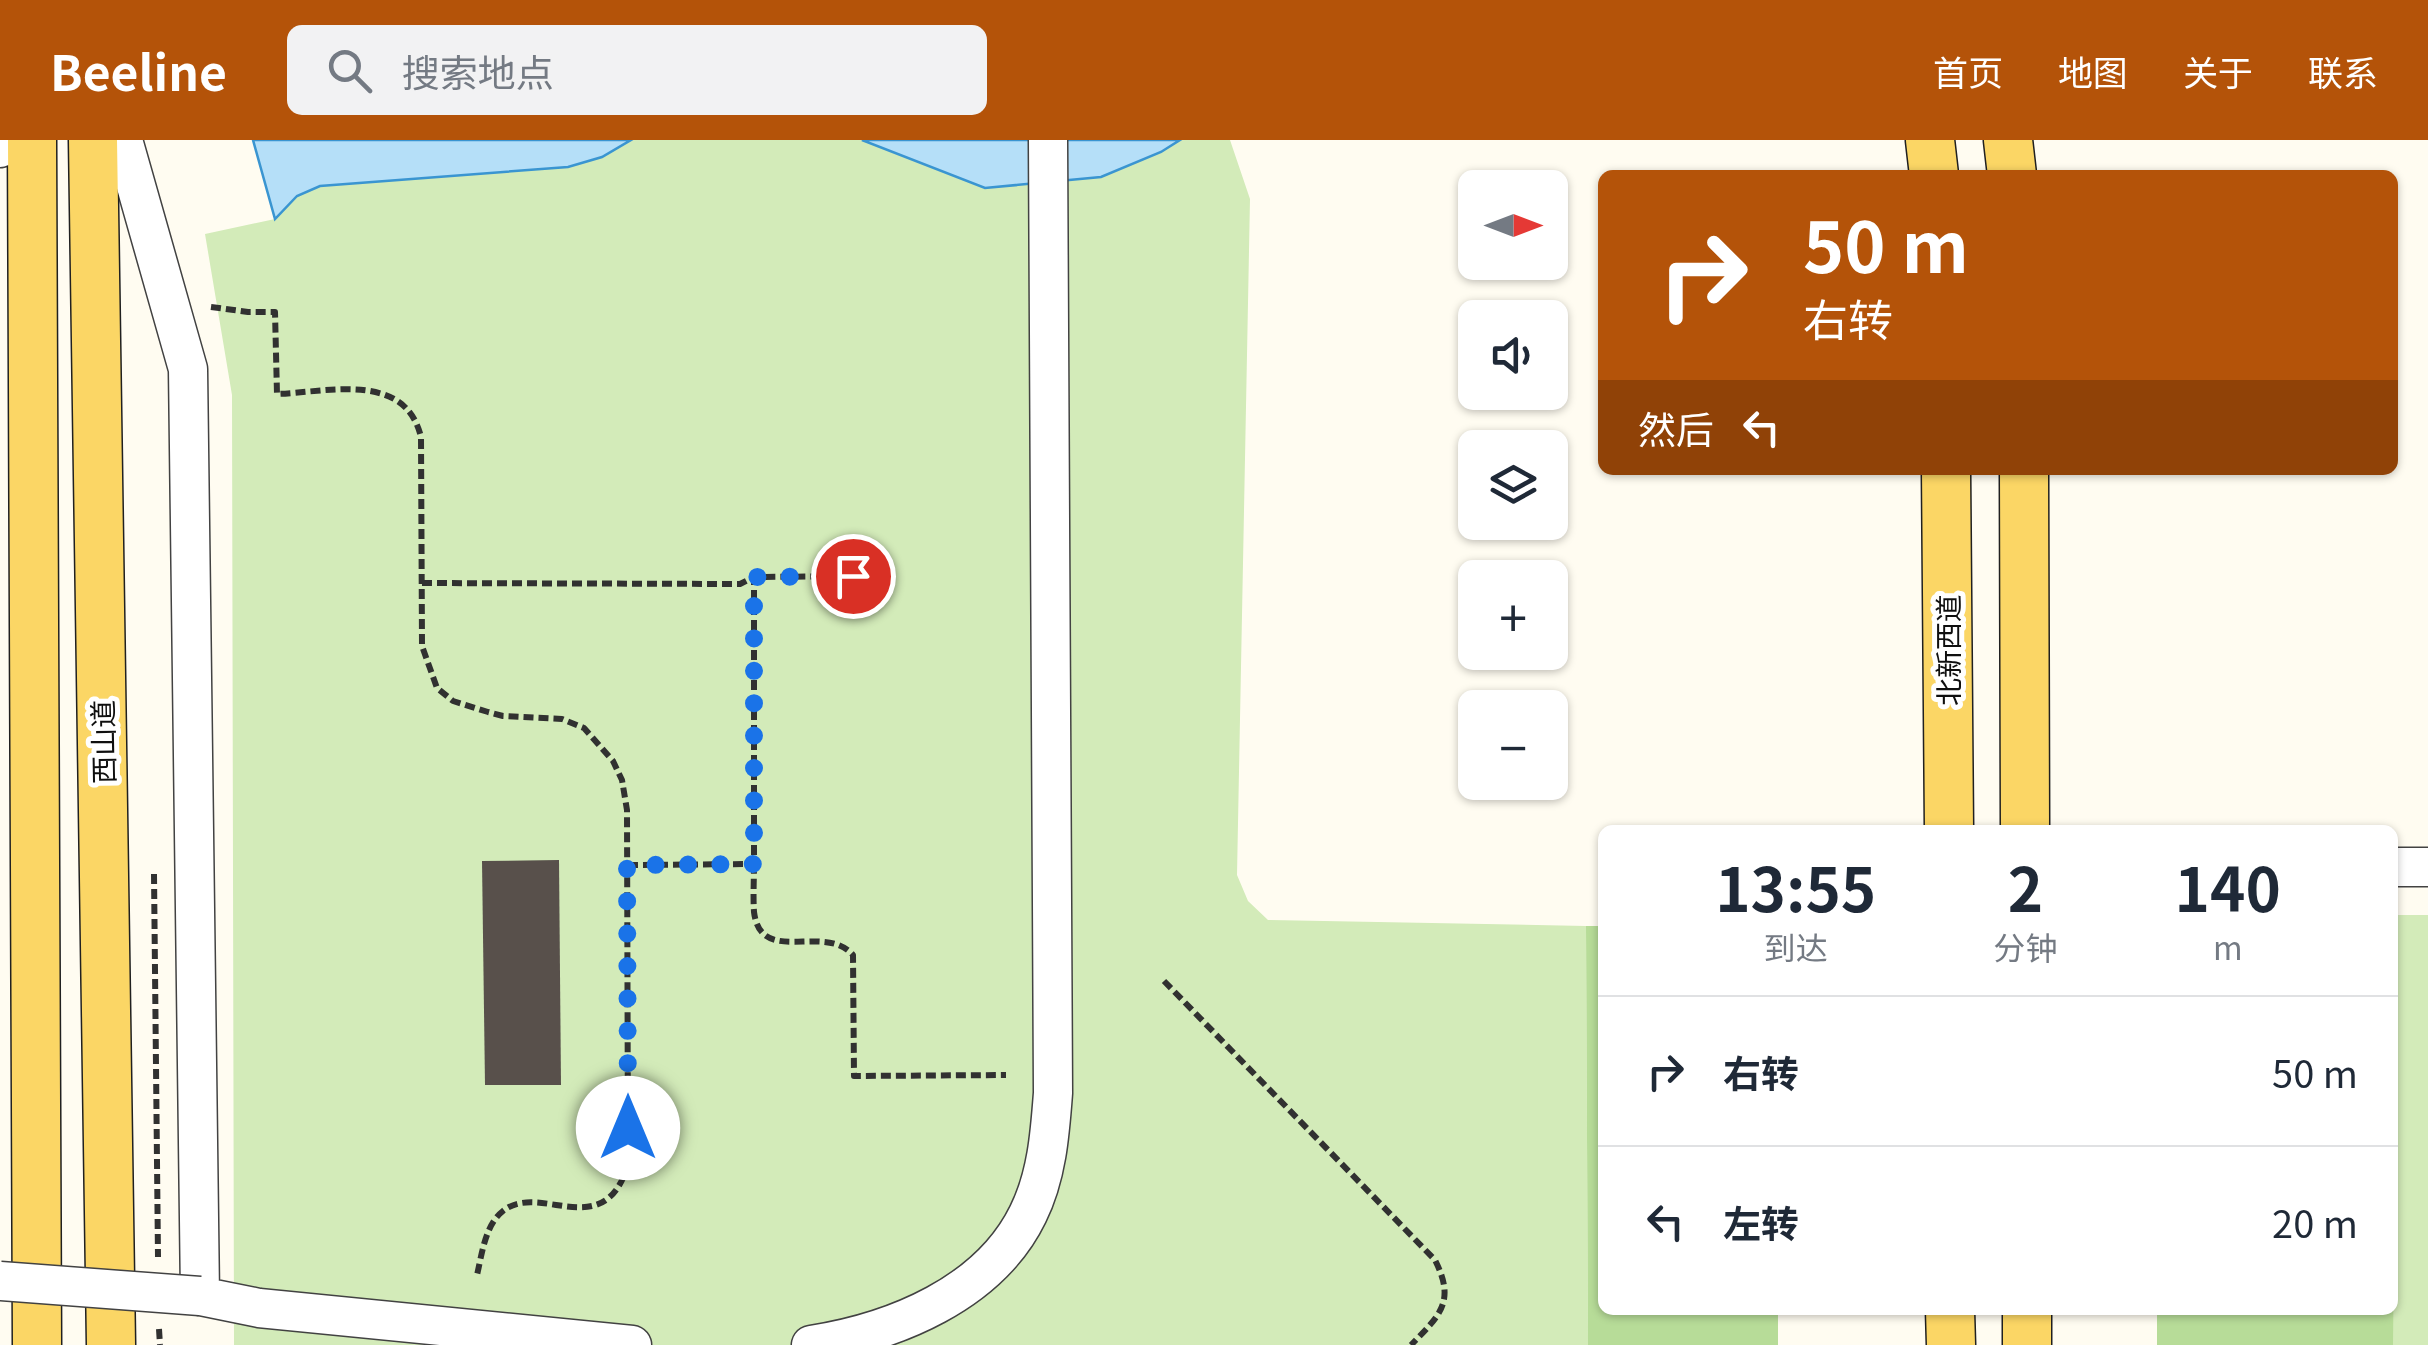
<!DOCTYPE html>
<html lang="zh">
<head>
<meta charset="utf-8">
<style>
	body { margin:0; font-family:Georgia,"Noto Sans SC",serif; background:#f2f2f3; color:#1f2937; height:100vh; display:flex; flex-direction:column; font-size:38px; white-space:nowrap }
	* { box-sizing:border-box; margin:0 }
	p { font-size:32px; color:#747a83 }
	.icon { flex:none; width:55px; height:55px; fill:none; stroke:currentColor; stroke-width:2; stroke-linecap:round; stroke-linejoin:round }
	.map { position:relative; flex:1; overflow:hidden }
	.panel { position:absolute; left:1598px; top:685px; width:800px; height:490px; display:flex; flex-direction:column; background:#fff; border-radius:15px; box-shadow:0 2px 8px #0004 }
	.panel>* { flex:none }
	.hud { position:absolute; left:1598px; top:30px; width:800px; height:305px; border-radius:15px; box-shadow:0 2px 8px #0004; background:#b45309; color:#fff; overflow:hidden }
	.needle { width:65px; rotate:90deg }
	.controls { position:absolute; left:1458px; top:30px; display:grid; gap:20px }
	.controls a { display:grid; place-items:center; width:110px; height:110px; border-radius:15px; background:#fff; box-shadow:0 2px 8px #0004; font-size:50px }
	.pin { position:absolute; display:grid; place-items:center; width:85px; height:85px; color:#fff; margin:-42px; border:5px solid #fff; border-radius:50%; box-shadow:0 2px 10px #0007 }
	.me { position:absolute; width:110px; margin:-55px; rotate:0deg; stroke-linejoin:round; filter:drop-shadow(0 0 8px #0008) }
	.turn { display:flex; align-items:center; gap:35px; height:210px; padding:0 40px; font-size:45px }
	.turn .icon { width:130px; height:130px; stroke-width:2.5 }
	.turn b { display:block; font-size:70px; line-height:85px }
	.then { display:flex; align-items:center; height:95px; padding:0 40px; background:#0003; gap:20px; font-size:38px }
	.eta { display:flex; justify-content:space-evenly; align-items:center; height:170px; text-align:center }
	.eta b { font-size:60px; font-weight:700; line-height:70px }
	ul { padding:0; list-style:none }
	li { display:flex; align-items:center; gap:30px; height:150px; padding:0 40px; border-top:2px solid #e0e1e3 }
	li div { flex:1 }
	li b { display:block; font-size:38px }
	li em { font-style:normal }
	header { display:flex; align-items:center; gap:60px; box-sizing:border-box; height:140px; padding:0 50px; background:#b45309; color:#fff }
	header strong { font-size:48px }
	nav { display:flex; gap:55px; margin-inline-start:auto; font-size:35px }
	.search { width:700px; height:90px; background:#f2f2f3; display:flex; align-items:center; gap:25px; box-sizing:border-box; padding:0 35px; border-radius:15px; color:#747a83; font-size:38px }
	.map>svg:first-child { display:block }
</style>
</head>
<body>
<header>
<strong>Beeline</strong>
<div class="search"><svg class="icon" aria-label="search" viewBox="0 0 24 24"><circle cx="10" cy="10" r="6"/><path d="M15 15l6 6"/></svg>搜索地点</div>
<nav><a>首页</a><a>地图</a><a>关于</a><a>联系</a></nav>
</header>
<div class="map">
<svg width="2428" height="1205" viewBox="0 0 2428 1205">
	<rect width="100%" height="100%" fill="#fffcf1"/>
	<g fill="#d3ebb9">
		<polygon points="631,0 862,0 985,48 1170,0 1230,0 1250,59 1237,735 1248,761 1268,780 1586,786 1588,1205 234,1205 232,255 205,94 275,79 297,56 320,46 568,27 601,17"/>
		<polygon points="2393,775 2428,775 2428,1205 2157,1205 2157,1170 2392,1170"/>
	</g>
	<g fill="#b7dc98">
		<polygon points="1586,786 1602,786 1602,1170 1778,1170 1778,1205 1588,1205"/>
		<polygon points="2393,805 2397,812 2393,1205 2157,1205 2157,1170 2392,1170"/>
	</g>
	<g fill="#b5dff8" stroke="#3a95d1" stroke-width="2.5">
		<polygon points="253,0 631,0 602,17 568,27 320,46 297,56 275,79"/>
		<polygon points="862,0 1180,0 1161,12 1101,37 985,48"/>
	</g>
	<polygon fill="#58504b" points="559,720 561,945 485,945 482,721"/>
	<g fill="none" stroke-linecap="round" stroke-linejoin="round">
		<g stroke="#424242" stroke-width="41">
			<g id="minor">
				<polyline points="123,0 188,229 200,1156 259,1168 632,1205"/>
				<polyline points="0,8 5,0"/>
				<polyline points="2392,727 2428,727"/>
				<path d="M811,1205c83,-13 178,-51 217,-131 19,-38 22,-81 25,-121l-5,-953"/>
			</g>
		</g>
		<g stroke="#202020" stroke-width="51">
			<g id="major">
				<polyline points="32,0 37,1205"/>
				<polyline points="93,0 111,1205"/>
				<polyline points="1930,0 1934,35"/>
				<polyline points="2008,0 2012,35"/>
				<polyline points="1946,330 1949,690"/>
				<polyline points="2024,330 2025,690"/>
				<polyline points="1950,1170 1951,1205"/>
				<polyline points="2027,1170 2027,1205"/>
			</g>
		</g>
		<g stroke="#313131" stroke-width="6" stroke-dasharray="10 5" stroke-linecap="butt">
			<path d="M211,167l37,5h27l2,82c52,-2 128,-23 144,43l1,209 15,42 16,13 35,11 15,4 59,3 22,9 29,33 9,19 5,30 1,355c-25,80 -88,16 -125,46 -18,14 -21,43 -26,64"/>
			<polyline points="422,443 740,444 754,437 886,436"/>
			<path d="M754,724c0,15 -1,32 0,48 7,55 70,10 99,43l1,121 152,-1"/>
			<polyline points="628,725 754,724 754,437"/>
			<polyline points="154,734 158,1117"/>
			<path d="M1164,841l271,279c21,42 5,55 -24,85"/>
			<polyline points="159,1189 160,1205"/>
		</g>
		<use href="#minor" stroke="#fff" stroke-width="38"/>
		<use href="#major" stroke="#fbd665" stroke-width="48"/>
		<g stroke="#424242" stroke-width="41" stroke-linecap="butt">
			<polyline id="minor-bridge" points="0,1141 200,1156"/>
		</g>
		<use href="#minor-bridge" stroke="#fff" stroke-width="38"/>
	</g>
	<g fill="none" stroke-linecap="round" stroke-linejoin="round">
		<polyline stroke="#1a73e8" stroke-width="18" stroke-dasharray="0 32.4" points="628,988 627,725 754,724 754,437 853,436"/>
	</g>
	<g text-anchor="middle" dominant-baseline="central" stroke-width="10" stroke-linejoin="round" paint-order="stroke">
		<g font-size="28" fill="#0f0f0f" stroke="#fff">
			<text transform="translate(1947 510) rotate(-90)">北新西道</text>
			<text transform="translate(102 602) rotate(-91)">西山道</text>
		</g>
	</g>
</svg>
<div class="controls">
<a><svg class="needle" viewBox="-14 -14 28 28"><path d="M0-13l5 13h-10z" fill="#e53935"/><path d="M0 13l5-13h-10z" fill="#747a83"/></svg></a>
<a><svg class="icon" aria-label="sound" viewBox="0 0 24 24"><path d="M4 9h4l5-4v14l-5-4H4zM17 9q2 3 0 6"/></svg></a>
<a><svg class="icon" aria-label="layers" viewBox="0 0 24 24"><path d="M12 4l9 5-9 5-9-5zM3 14l9 5 9-5"/></svg></a>
<a>+</a>
<a>−</a>
</div>
<div class="pin" style="left:853px;top:436px;background:#d93025"><svg class="icon" aria-label="arrive" viewBox="0 0 24 24"><path d="M6 21V4h12l-3 4 3 4H6"/></svg></div>
<svg class="me" style="left:628px;top:988px" viewBox="-20 -20 40 40"><circle r="19" fill="#fff"/><path d="M0-13L10 11 0 6-10 11z" fill="#1a73e8"/></svg>
<div class="hud">
<div class="turn"><svg class="icon" aria-label="right" viewBox="0 0 24 24"><path d="M7 20v-9h11M14 6l5 5-5 5"/></svg><div><b>50 m</b>右转</div></div>
<div class="then">然后<svg class="icon" aria-label="left" viewBox="0 0 24 24"><path d="M17 20v-9H6M10 6l-5 5 5 5"/></svg></div>
</div>
<section class="panel">
<div class="eta">
<div><b>13:55</b><p>到达</p></div>
<div><b>2</b><p>分钟</p></div>
<div><b>140</b><p>m</p></div>
</div>
<ul>
<li><svg class="icon" aria-label="right" viewBox="0 0 24 24"><path d="M7 20v-9h11M14 6l5 5-5 5"/></svg><div><b>右转</b></div><em>50 m</em></li>
<li><svg class="icon" aria-label="left" viewBox="0 0 24 24"><path d="M17 20v-9H6M10 6l-5 5 5 5"/></svg><div><b>左转</b></div><em>20 m</em></li>
</ul>
</section>
</div>
</body>
</html>
